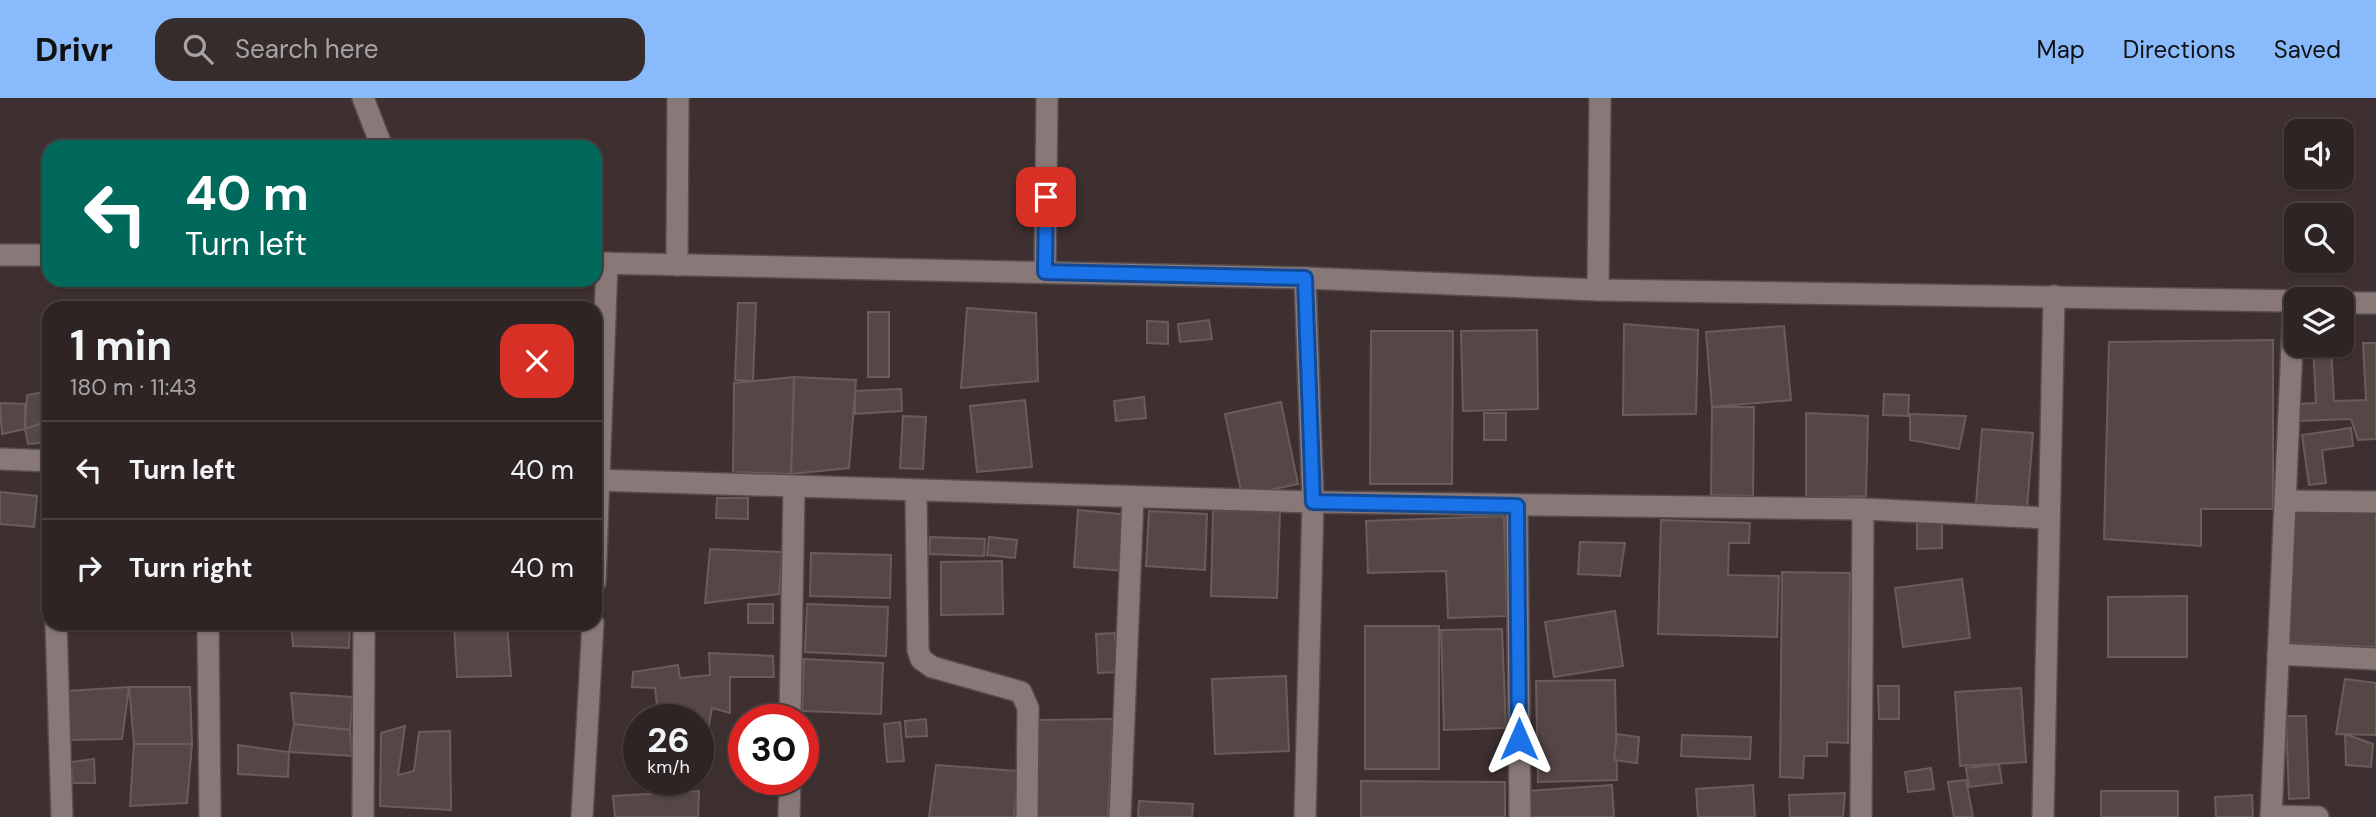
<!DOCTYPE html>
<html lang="en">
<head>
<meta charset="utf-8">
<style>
	body { margin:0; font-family:"DM Sans",sans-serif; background:#362c2c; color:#f1f3f6; height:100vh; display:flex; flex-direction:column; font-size:26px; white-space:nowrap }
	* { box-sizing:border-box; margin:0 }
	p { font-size:23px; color:#a7a4a6 }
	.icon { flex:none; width:38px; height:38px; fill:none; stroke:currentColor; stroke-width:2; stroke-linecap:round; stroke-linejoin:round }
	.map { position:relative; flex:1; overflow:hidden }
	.details { position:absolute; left:42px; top:203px; width:560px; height:329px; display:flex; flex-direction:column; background:#2e2424; border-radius:21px; box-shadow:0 2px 5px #0004,0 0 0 2px #494141 }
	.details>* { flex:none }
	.top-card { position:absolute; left:42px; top:42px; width:560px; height:147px; border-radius:21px; box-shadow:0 2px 5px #0004,0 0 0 2px #494141; background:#00695c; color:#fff; overflow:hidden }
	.tools { position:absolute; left:2284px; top:21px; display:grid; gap:14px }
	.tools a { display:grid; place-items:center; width:70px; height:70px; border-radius:14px; background:#2e2424; box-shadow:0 2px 5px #0004,0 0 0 2px #494141; font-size:35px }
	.speed { position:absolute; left:623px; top:606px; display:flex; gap:14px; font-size:35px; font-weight:700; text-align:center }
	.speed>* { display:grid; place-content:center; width:91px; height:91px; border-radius:50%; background:#2e2424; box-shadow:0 2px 5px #0004,0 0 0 2px #494141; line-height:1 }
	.speed small { font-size:18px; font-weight:400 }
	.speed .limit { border:10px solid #d22; background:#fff; color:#111 }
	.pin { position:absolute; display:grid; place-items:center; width:60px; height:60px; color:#fff; margin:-30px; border-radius:14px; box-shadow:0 4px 10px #0006 }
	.me { position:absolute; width:77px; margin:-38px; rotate:0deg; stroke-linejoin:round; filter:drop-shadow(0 0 5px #0008) }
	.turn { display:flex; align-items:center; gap:24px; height:147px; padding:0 28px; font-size:32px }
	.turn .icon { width:91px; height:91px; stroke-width:2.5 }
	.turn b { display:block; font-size:49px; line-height:60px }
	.round { display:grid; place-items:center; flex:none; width:74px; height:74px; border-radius:21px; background:#362c2c }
	.headline { display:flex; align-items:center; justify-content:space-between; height:119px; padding:0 28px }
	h1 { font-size:42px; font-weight:700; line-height:52px }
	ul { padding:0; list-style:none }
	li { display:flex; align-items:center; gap:21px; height:98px; padding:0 28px; border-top:2px solid #494141 }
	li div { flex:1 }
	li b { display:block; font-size:26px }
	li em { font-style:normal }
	header { display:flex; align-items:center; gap:42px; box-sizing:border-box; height:98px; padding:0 35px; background:#89bafc; color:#111 }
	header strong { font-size:33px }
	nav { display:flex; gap:38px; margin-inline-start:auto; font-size:24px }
	.search { width:490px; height:63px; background:#362c2c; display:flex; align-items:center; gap:18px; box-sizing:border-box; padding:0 24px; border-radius:21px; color:#a7a4a6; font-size:26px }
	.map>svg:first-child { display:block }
</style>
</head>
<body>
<header>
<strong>Drivr</strong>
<div class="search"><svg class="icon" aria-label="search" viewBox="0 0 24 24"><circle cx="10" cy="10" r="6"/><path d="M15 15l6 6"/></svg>Search here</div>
<nav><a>Map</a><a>Directions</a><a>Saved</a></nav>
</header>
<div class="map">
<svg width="2376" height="719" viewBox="0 0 2376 719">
	<rect width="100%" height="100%" fill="#3e3030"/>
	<g fill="#564747" stroke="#6b5c5c" stroke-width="2">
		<polygon points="738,205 756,205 753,283 735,282"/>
		<polygon points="967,210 1036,215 1038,283 961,290"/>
		<rect x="868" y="214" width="21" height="65"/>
		<polygon points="1209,222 1212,241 1180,244 1178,226"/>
		<polygon points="1147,223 1168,224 1168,246 1147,245"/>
		<polygon points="1624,226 1698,232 1696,316 1623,317"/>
		<polygon points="1784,228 1791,302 1712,309 1706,234"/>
		<polygon points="1537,232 1538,311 1463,313 1461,233"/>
		<polygon points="1371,233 1453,233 1452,386 1370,386"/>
		<polygon points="2273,242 2273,411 2201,411 2201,448 2104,441 2109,244"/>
		<polygon points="2363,245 2376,245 2376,341 2358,342 2351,321 2299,323 2298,306 2316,305 2313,247 2331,247 2334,303 2366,302"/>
		<polygon points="794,279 856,282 849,370 791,376"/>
		<polygon points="794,279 791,376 733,374 734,285"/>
		<polygon points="901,291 902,313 855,316 855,293"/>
		<polygon points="44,294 49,323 25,331 27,297"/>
		<polygon points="1884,296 1909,297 1908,318 1883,317"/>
		<polygon points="1144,299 1146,320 1116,323 1114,303"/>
		<polygon points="1025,302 1032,369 977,374 970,308"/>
		<polygon points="1281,304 1298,386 1242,398 1225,316"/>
		<polygon points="0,305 25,306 25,331 2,336"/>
		<polygon points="1712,309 1754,309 1753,398 1711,397"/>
		<rect x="1484" y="315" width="22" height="27"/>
		<polygon points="1806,315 1868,318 1866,398 1806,400"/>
		<polygon points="1910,316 1966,318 1959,351 1910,342"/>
		<polygon points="903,318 926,319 923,371 900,370"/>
		<polygon points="49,323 49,344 28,346 25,331"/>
		<polygon points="2351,330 2353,348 2322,352 2326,385 2309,387 2302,337"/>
		<polygon points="1982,331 2033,335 2027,410 1976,405"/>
		<polygon points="0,394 37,398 34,429 0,426"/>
		<polygon points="717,400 748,400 748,421 716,420"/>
		<polygon points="2292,411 2376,415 2376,549 2286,545"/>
		<polygon points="1078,412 1130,417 1125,473 1074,469"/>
		<polygon points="1213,412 1280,414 1277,500 1211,498"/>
		<polygon points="1149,413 1207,416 1205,472 1146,468"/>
		<polygon points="1504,418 1507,518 1448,520 1446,473 1368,475 1366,423"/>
		<polygon points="1661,422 1750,425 1749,445 1729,445 1728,477 1779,478 1777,539 1658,536"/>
		<polygon points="1942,423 1942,450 1917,451 1917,424"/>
		<polygon points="930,439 985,441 984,458 929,456"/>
		<polygon points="989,439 1017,442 1015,460 987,457"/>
		<polygon points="1580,444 1625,445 1620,478 1578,476"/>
		<polygon points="710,451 782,454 779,496 705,505"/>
		<polygon points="811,455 891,457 890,500 810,498"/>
		<polygon points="1002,463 1003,516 941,517 941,464"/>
		<polygon points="1782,474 1850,475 1848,645 1827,644 1827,658 1804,658 1803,680 1780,679"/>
		<polygon points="1962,481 1970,540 1903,549 1895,490"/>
		<polygon points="2187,498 2187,559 2108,559 2108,499"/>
		<rect x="748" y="506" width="25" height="19"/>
		<polygon points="807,506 888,509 886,558 805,554"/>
		<polygon points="1615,513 1623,568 1554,579 1545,524"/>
		<polygon points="291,525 350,525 349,550 293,548"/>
		<polygon points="454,525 507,525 511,578 457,579"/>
		<rect x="1365" y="528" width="74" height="143"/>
		<polygon points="1502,531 1506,630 1444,632 1441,532"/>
		<polygon points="1115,535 1118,574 1098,575 1096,536"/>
		<polygon points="709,555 773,558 774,579 730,579 730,615 712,610 708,632 698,630 698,621 689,621 690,617 658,615 655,590 632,589 633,574 678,567 680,580 710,577"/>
		<polygon points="804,561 883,565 881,616 802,613"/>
		<polygon points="1286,578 1289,653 1215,656 1212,581"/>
		<polygon points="2345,581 2376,585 2376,637 2336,636"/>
		<polygon points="1615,582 1617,682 1538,684 1536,583"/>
		<polygon points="1878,588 1899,588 1899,621 1879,621"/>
		<polygon points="129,589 190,589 192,646 134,646"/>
		<polygon points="129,589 122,641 66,642 66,593"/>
		<polygon points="2021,590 2026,664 1960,668 1955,594"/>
		<polygon points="291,595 353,599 350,632 294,626"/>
		<polygon points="2286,618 2306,618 2309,700 2289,701"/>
		<polygon points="926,621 927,638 906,639 905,623"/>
		<polygon points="1113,621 1108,719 1038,719 1038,622"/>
		<polygon points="900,624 904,663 887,664 884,626"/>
		<polygon points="294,626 350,632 352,658 289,654"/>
		<polygon points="405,628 398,677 414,673 419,634 450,633 451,712 380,708 381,635"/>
		<polygon points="1617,636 1639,639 1637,665 1614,662"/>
		<polygon points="2345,636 2373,646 2371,669 2346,667"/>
		<polygon points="1682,637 1751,639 1750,661 1681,658"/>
		<polygon points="134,646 192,646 187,705 130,708"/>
		<polygon points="238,647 289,654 288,679 238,676"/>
		<polygon points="94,661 95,685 73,685 71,664"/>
		<polygon points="1999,666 2002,685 1969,689 1966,670"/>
		<polygon points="936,667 1019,673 1014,719 929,719"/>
		<polygon points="1931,670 1934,691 1908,694 1905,674"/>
		<polygon points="1966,682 1973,719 1954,719 1948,684"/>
		<polygon points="1361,683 1505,684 1505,719 1361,719"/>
		<polygon points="1612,687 1614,719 1529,719 1527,693"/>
		<polygon points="1753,687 1755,719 1698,719 1696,691"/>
		<polygon points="699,693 698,719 615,719 613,698"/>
		<rect x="2101" y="693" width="77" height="26"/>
		<polygon points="1845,695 1843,719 1790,719 1789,697"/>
		<polygon points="2252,697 2253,719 2216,719 2215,699"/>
		<polygon points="1139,703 1193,706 1192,719 1138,719"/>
	</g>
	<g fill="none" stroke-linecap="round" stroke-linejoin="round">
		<g stroke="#574c4c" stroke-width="24">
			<g id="minor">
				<polyline points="363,0 382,49"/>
				<polyline points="0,157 49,157"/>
				<polyline points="595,165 1305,180 1598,192 2296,203"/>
				<polyline points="677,167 678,0"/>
				<polyline points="1045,174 1047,0"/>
				<polyline points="1598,192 1600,0"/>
				<polyline points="2342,205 2376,205"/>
				<polyline points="0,361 49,363"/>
				<polyline points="595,382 1313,404 1863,411 2049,420"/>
				<polyline points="916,392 918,552 921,561 932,569 1021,594 1028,610 1027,719"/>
				<polyline points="2285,403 2376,404"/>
				<polyline points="1517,408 1520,719"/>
				<polyline points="595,484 607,165"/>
				<polyline points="56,525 62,719"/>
				<polyline points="208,525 210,719"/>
				<polyline points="2278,556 2376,561"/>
				<polyline points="790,621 794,389"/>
				<polyline points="2271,718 2318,719"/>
				<polyline points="363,719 364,525"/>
				<polyline points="582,719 593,525"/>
				<polyline points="789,719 790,681"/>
				<polyline points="1120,719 1133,399"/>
				<polyline points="1305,719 1313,404 1305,180"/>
				<polyline points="1861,719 1863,411"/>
				<polyline points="2043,719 2054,198"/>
				<polyline points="2271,719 2294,203"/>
			</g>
		</g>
		<use href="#minor" stroke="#887978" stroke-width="21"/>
	</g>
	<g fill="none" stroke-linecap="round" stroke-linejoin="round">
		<g stroke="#114b97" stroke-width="18">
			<polyline id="route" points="1046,99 1045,174 1305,180 1313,404 1517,408 1519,641"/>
		</g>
		<use href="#route" stroke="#1a73e8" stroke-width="12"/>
	</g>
</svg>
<div class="tools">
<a><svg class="icon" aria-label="sound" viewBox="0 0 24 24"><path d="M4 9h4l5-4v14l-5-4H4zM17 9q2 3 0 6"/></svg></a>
<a><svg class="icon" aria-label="search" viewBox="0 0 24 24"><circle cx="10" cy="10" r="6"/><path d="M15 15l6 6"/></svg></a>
<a><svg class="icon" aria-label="layers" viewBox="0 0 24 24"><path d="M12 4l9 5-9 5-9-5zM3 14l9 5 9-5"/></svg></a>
</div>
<div class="speed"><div>26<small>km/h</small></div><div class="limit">30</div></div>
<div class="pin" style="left:1046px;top:99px;background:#d93025"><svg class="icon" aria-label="arrive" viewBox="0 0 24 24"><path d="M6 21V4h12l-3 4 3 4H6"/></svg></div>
<svg class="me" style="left:1519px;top:641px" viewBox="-20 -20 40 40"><path d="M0-17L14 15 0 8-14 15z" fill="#1a73e8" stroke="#fff" stroke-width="4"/></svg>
<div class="top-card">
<div class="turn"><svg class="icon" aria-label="left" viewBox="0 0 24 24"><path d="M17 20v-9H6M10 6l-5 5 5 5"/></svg><div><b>40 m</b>Turn left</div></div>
</div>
<section class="details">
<div class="headline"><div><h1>1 min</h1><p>180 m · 11:43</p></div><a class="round" style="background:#d93025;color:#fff"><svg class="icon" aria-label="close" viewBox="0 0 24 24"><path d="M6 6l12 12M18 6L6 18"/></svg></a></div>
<ul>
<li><svg class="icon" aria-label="left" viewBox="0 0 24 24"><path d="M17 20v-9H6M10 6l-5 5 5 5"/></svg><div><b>Turn left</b></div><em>40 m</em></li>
<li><svg class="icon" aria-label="right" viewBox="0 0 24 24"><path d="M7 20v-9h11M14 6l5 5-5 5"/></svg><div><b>Turn right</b></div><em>40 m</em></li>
</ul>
</section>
</div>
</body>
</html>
